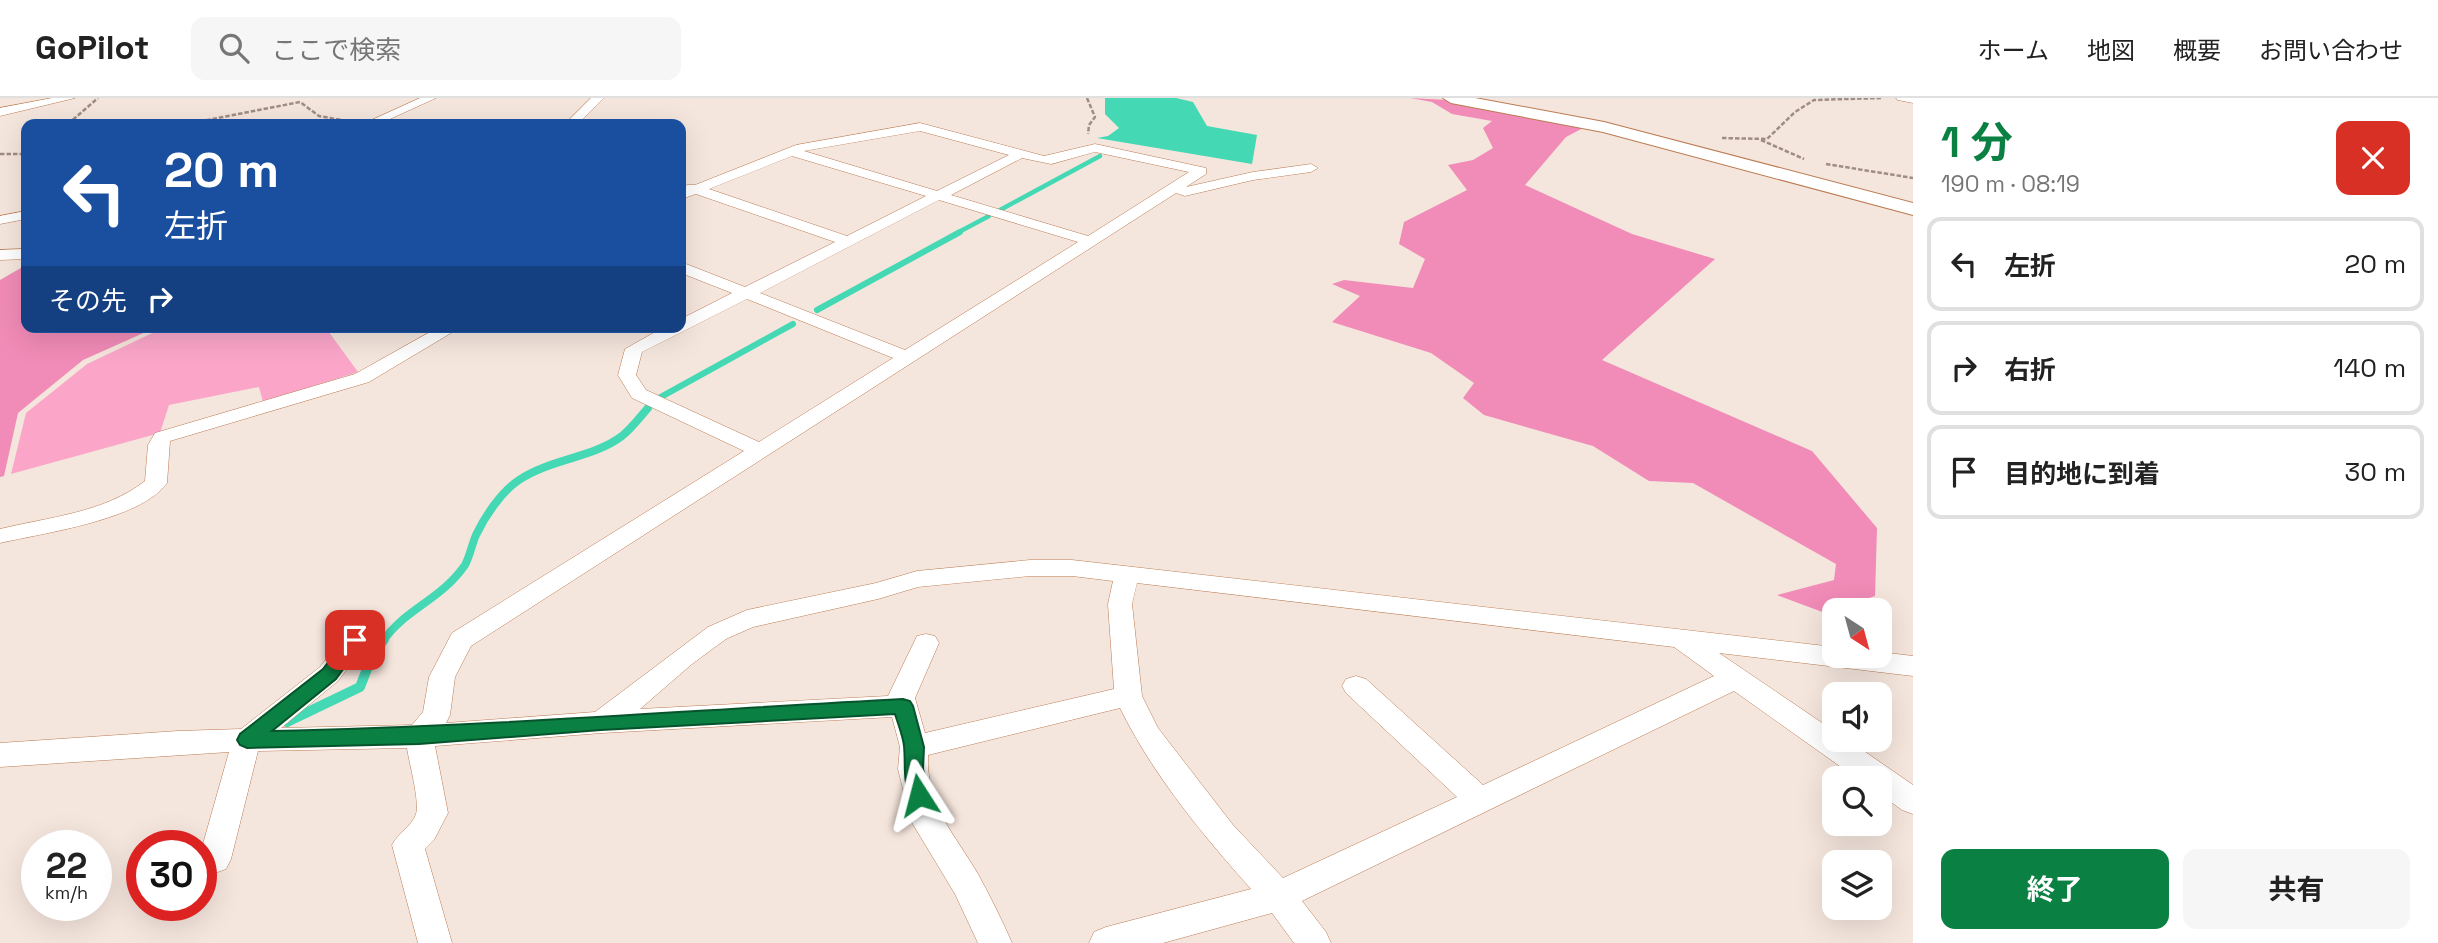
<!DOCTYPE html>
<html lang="ja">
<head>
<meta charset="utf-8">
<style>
	body { margin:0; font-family:"Space Grotesk","Noto Sans JP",sans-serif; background:#f6f6f6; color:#222; height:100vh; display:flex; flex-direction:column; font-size:26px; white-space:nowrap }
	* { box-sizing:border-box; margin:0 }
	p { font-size:23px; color:#767676 }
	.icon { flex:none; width:38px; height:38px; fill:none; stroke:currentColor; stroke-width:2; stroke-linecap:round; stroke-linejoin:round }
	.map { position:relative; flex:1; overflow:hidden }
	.side { display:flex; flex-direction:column; background:#fff; width:525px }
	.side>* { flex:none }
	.guide { position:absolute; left:21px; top:21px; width:665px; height:214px; border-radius:14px; box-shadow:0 7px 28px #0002; background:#1a4fa0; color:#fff; overflow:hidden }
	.needle { width:46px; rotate:144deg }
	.fabs { position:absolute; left:1822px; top:500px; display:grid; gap:14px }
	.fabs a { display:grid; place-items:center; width:70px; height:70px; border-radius:14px; background:#fff; box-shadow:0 7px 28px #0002; font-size:35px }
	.speed { position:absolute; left:21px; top:732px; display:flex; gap:14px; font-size:35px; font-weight:700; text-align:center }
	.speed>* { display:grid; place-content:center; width:91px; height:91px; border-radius:50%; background:#fff; box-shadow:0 7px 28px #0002; line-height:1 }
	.speed small { font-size:18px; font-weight:400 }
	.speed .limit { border:10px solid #d22; background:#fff; color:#111 }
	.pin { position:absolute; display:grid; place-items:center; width:60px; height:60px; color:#fff; margin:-30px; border-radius:14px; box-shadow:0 4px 10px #0006 }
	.me { position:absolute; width:77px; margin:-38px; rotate:351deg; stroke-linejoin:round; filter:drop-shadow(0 0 5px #0008) }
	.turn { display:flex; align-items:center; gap:24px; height:147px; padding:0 28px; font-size:32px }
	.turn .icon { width:91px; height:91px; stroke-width:2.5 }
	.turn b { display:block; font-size:49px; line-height:60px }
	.then { display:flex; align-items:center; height:66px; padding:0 28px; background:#0003; gap:14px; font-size:26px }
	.round { display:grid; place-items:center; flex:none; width:74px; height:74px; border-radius:14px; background:#f6f6f6 }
	.summary { display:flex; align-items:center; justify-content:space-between; height:119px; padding:0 28px }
	h1 { font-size:42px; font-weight:700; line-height:52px; color:#0b8043 }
	.button { display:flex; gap:14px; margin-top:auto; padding:14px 28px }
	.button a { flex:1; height:80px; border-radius:14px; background:#0b8043; color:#fff; font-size:28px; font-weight:700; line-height:80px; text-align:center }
	.button a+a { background:#f6f6f6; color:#222 }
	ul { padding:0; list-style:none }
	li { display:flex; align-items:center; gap:21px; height:94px; margin:0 14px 10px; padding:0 14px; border:4px solid #e0e0e0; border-radius:14px }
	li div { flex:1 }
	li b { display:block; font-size:26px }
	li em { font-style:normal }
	header { display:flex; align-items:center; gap:42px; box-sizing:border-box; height:98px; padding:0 35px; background:#fff; border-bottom:2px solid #e0e0e0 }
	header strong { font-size:33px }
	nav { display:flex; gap:38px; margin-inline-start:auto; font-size:24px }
	.search { width:490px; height:63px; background:#f6f6f6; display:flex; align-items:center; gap:18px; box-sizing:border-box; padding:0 24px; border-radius:14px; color:#767676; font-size:26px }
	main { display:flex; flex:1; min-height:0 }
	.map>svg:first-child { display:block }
</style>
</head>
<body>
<header>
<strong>GoPilot</strong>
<div class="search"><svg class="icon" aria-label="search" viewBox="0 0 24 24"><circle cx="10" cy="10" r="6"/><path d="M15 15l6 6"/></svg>ここで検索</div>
<nav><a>ホーム</a><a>地図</a><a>概要</a><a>お問い合わせ</a></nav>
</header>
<main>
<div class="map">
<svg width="1913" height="845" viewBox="0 0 1913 845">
	<rect width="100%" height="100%" fill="#f5e6dd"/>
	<polygon fill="#fba6c9" points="165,229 326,230 358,274 263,304 259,289 169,307 160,335 11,376 26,315 87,266"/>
	<g fill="#f18bb7">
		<polygon points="1410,0 1448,2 1585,29 1566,39 1525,87 1632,136 1715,161 1602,262 1812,353 1877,430 1875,498 1825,515 1777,497 1834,482 1836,466 1693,385 1649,383 1593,348 1484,317 1463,300 1474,285 1431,255 1332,224 1360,198 1332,186 1344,182 1413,190 1425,161 1399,146 1404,124 1467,92 1448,67 1473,62 1493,50 1483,30 1492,23 1452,16 1432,4"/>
		<polygon points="26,167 26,229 157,229 83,262 18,315 4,378 0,379 0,182"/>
	</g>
	<polygon fill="#44d8b4" points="1105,0 1176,0 1193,4 1207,28 1257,37 1252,66 1097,40 1108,38 1119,30 1105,16"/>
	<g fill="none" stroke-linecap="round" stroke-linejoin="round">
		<g stroke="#44d8b4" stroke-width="4.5">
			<polyline points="1000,112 1100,58"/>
			<polyline points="957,135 989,118"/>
		</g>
		<g stroke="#44d8b4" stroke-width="6">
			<polyline points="817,212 960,134"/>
			<polyline points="659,300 793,226"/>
		</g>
		<path stroke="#44d8b4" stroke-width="8" d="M383,543c22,-32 58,-41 82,-76 5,-9 7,-21 11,-30 9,-19 26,-44 43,-55 31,-21 74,-22 103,-44 10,-8 18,-19 26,-28"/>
		<polyline stroke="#44d8b4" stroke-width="10" points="287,624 360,589 372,558 384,541"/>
		<g stroke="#bb7b51" stroke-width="1">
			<g id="minor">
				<polygon points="52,0 75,0 0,18 0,10"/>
				<polygon points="420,0 436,0 379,26 363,26"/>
				<polygon points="591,0 604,0 578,26 565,26"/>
				<polygon points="1896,0 1913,0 1913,5 1898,2"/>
				<path d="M920,25l124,33 51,-12 111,24v6l-20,13 67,-15 58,-8 7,4 -7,4 -58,8 -68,16 -9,-3 -705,453 -16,31 -5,38 -4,8 149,-11 113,-85 39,-17 129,-27 41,-12 113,-11h42l762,87v9h46v-4l33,4v20l-194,-23 115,78v9h14l65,45v29l-11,-4 -22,-16v-15h-22l-124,-88 -432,210 24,31 5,11h-37l-22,-30 -109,30h-74l5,-11 12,-5 145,-38c-49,-55 -98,-114 -131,-181l-192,47c-2,51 26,78 50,119 12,22 24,46 34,69h-34l-23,-49 -44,-73 -13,-52 2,-22 -8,-30 -290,16 -167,13 13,67 -14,27 -9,9 27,94h-34l-26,-98c6,-12 20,-19 24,-31 4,-12 -7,-52 -9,-66l-149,3 -27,108 -5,10 -11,4 -11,-4 -3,-18 28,-99 -229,15v-24l178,-12 63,-2 79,-62 39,-49 9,-3 9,3 4,6 -43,57 -57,47 131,-3 11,-13 6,-35 23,-44 292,-182 -112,-53 -14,-23 7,-26 39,-22h17v-8l51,-26 -51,-20v-11l64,25 90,-45 -139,-48 -15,5v-9l6,-5h8l101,-40zM920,33l89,24 -72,36 -133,-40zM1095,54l94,20 -101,64 -137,-41 71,-37 29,6zM792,58l134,40 -79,40 -138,-47zM939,102l139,42 -173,108 -145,-57zM747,201l146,59 -134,84 -113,-52 -10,-15 6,-23zM1030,478h42l41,5 -5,23 6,85 -189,44 -10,-35 24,-55 -4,-7 -9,-2 -9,2 -29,60 -248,13 52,-45 34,-25 27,-12 125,-28 40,-12zM1137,485l537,64 40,29 -231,109 -117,-106 -10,-3 -10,3 -4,7 4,7 111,104 -174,81 -50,-53 -75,-97 -16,-32 -10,-92z"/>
				<polygon points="26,113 26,121 0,126 0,118"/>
				<polygon points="26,151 26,161 0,162 0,152"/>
				<path d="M439,229h22l-92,55 -199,59 -3,42c-26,37 -124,50 -167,60v-14c49,-12 104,-16 145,-48l3,-36 7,-12 200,-59z"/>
			</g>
		</g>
		<g stroke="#bb7b51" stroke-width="2">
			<polygon id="tertiary" points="1443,0 1475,0 1604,24 1913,105 1913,117 1603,34 1451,5"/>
		</g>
		<g stroke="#9f8d83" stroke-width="2.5" stroke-dasharray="4.5 2" stroke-linecap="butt">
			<polyline points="1087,0 1095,19 1089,27 1088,36"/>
			<polyline points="68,26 98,0"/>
			<polyline points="155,26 158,25"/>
			<polyline points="187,26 300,4 319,18 353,24"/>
			<polyline points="1722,40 1767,41 1795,14 1814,2 1881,0"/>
			<polyline points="1761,42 1804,61"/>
			<polyline points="0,56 26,56"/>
			<polyline points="1826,66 1913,80"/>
		</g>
		<use href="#minor" fill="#fff" fill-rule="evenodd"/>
		<use href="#tertiary" fill="#fff" fill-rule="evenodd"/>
	</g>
	<path fill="#0b8043" stroke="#07532c" stroke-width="2" d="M355,536l6,2 3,4 -28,39 -64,52c210,-4 421,-21 631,-32l7,2 3,5 11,41 -1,22 7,26 -3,6 -8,2 -7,-2c-10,-20 -6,-35 -8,-55 -1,-10 -6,-22 -9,-32l-294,16 -182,14 -172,4 -7,-3 -3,-5 3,-6 83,-65 25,-33z"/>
</svg>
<div class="fabs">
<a><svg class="needle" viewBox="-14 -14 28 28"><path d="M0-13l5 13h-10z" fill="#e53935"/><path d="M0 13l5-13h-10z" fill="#767676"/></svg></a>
<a><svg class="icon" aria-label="sound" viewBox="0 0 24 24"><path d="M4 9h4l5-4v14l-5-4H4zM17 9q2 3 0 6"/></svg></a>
<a><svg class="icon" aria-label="search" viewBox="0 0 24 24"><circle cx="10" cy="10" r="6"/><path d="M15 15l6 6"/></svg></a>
<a><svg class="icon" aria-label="layers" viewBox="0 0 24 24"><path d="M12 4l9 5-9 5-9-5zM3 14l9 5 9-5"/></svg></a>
</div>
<div class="speed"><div>22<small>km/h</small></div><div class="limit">30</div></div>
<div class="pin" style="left:355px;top:542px;background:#d93025"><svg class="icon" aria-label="arrive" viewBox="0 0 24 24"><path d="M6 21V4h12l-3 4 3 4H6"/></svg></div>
<svg class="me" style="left:919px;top:697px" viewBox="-20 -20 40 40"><path d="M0-17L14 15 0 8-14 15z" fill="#0b8043" stroke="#fff" stroke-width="4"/></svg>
<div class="guide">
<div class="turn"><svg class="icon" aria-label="left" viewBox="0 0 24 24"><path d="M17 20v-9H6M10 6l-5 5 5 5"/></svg><div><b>20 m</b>左折</div></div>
<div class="then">その先<svg class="icon" aria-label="right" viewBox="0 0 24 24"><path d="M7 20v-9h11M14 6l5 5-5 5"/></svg></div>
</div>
</div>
<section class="side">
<div class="summary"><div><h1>1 分</h1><p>190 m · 08:19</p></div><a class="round" style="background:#d93025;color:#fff"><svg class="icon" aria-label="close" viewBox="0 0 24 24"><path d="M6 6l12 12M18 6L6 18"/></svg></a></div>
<ul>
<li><svg class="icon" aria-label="left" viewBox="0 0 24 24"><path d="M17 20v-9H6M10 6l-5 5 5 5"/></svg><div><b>左折</b></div><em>20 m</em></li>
<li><svg class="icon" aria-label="right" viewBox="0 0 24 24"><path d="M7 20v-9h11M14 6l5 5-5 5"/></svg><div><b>右折</b></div><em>140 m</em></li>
<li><svg class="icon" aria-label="arrive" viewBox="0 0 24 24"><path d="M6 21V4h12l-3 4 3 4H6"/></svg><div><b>目的地に到着</b></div><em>30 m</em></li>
</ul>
<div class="button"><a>終了</a><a>共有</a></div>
</section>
</main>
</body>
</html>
